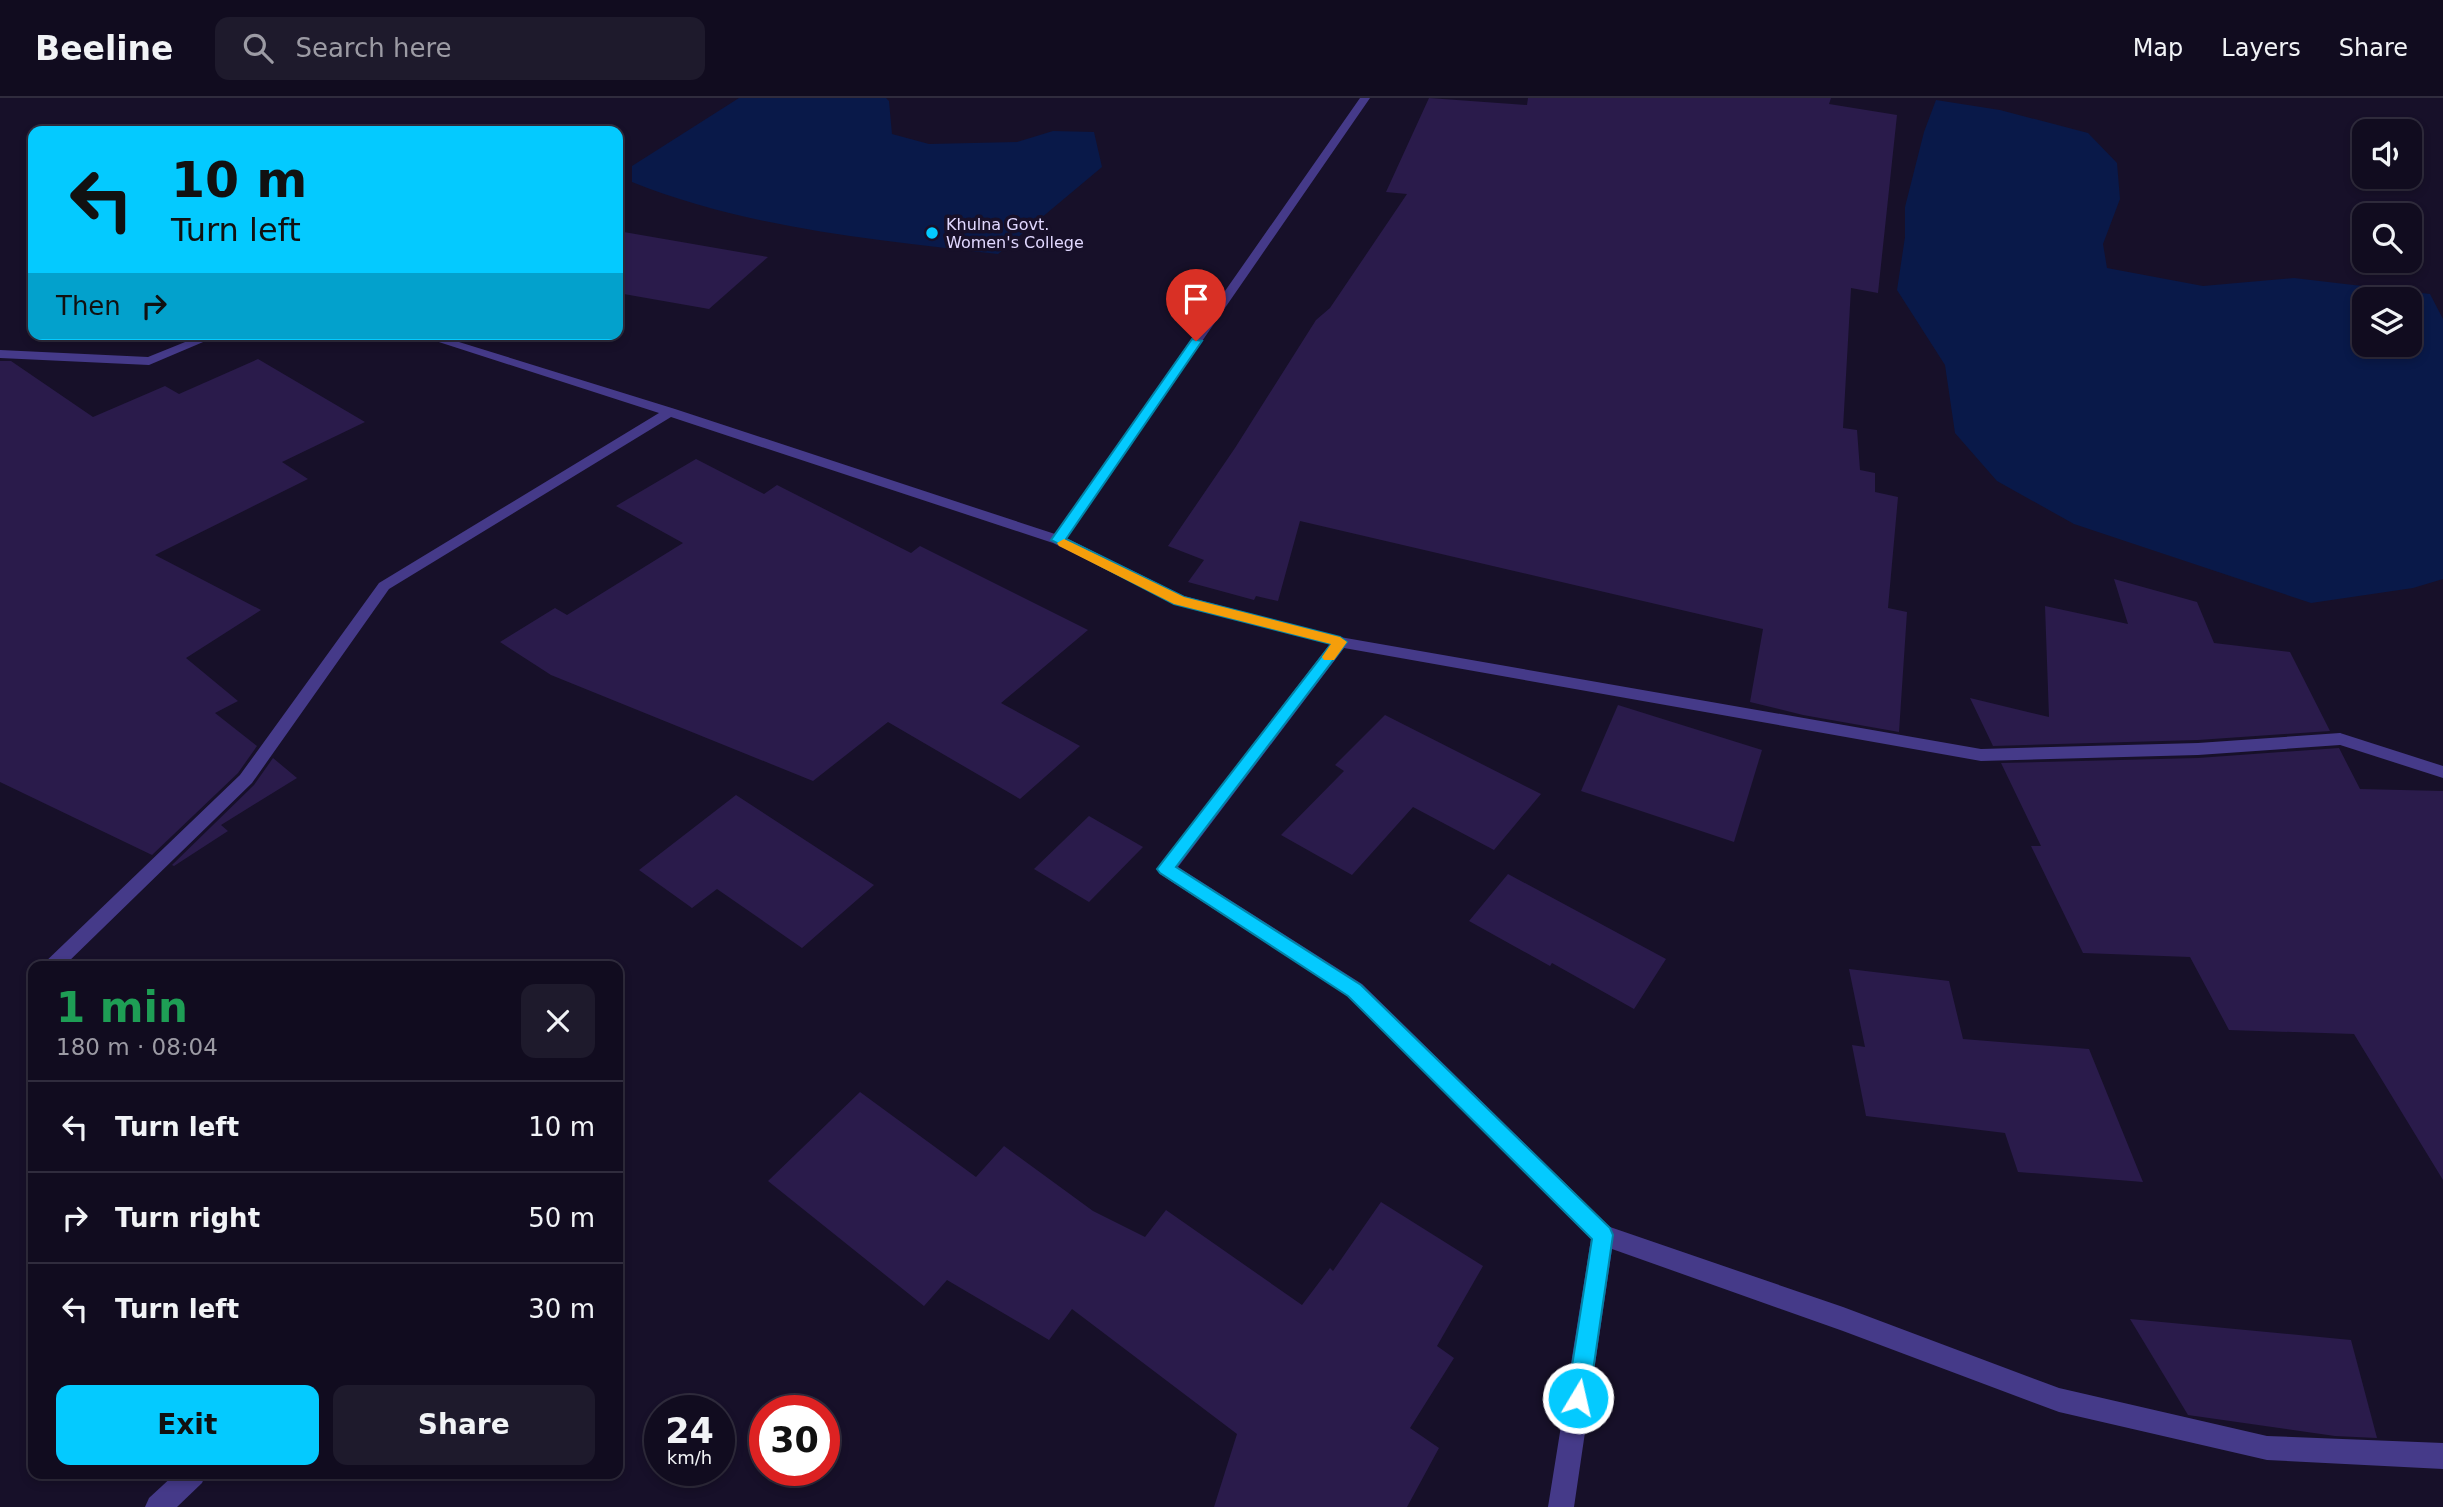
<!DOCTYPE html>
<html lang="en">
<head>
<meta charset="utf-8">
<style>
	body { margin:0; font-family:"DejaVu Sans",sans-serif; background:#1e1a2c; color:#f1f3f6; height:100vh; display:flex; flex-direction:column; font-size:26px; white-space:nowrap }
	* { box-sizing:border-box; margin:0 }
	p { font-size:23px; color:#9c9ba4 }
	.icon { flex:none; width:38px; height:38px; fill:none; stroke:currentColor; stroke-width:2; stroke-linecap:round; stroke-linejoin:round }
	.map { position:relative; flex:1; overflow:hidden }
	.drawer { position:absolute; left:28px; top:863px; width:595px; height:518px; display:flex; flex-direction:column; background:#110c1f; border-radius:14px; box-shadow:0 4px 10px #0003,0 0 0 2px #302c3d }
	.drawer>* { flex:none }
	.hud { position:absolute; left:28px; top:28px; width:595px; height:214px; border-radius:14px; box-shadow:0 4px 10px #0003,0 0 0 2px #302c3d; background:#04caff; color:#111; overflow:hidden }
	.buttons { position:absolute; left:2352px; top:21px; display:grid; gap:14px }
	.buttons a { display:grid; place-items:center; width:70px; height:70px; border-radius:14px; background:#110c1f; box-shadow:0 4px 10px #0003,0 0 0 2px #302c3d; font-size:35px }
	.speed { position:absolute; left:644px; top:1297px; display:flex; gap:14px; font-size:35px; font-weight:700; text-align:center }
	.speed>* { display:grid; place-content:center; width:91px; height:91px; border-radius:50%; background:#110c1f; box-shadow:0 4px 10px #0003,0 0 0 2px #302c3d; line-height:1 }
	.speed small { font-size:18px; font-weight:400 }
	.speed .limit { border:10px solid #d22; background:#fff; color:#111 }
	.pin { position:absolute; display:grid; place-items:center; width:60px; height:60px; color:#fff; margin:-72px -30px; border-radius:50% 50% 50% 0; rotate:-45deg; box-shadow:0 0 7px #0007 }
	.pin .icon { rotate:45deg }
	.me { position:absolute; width:77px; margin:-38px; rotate:9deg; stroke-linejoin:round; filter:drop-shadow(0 0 5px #0008) }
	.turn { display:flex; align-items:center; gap:24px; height:147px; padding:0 28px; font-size:32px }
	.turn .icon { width:91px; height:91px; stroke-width:2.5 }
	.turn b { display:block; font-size:49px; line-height:60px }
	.then { display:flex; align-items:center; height:66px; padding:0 28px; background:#0003; gap:14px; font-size:26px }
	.round { display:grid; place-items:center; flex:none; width:74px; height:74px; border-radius:14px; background:#1e1a2c }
	.headline { display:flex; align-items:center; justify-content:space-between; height:119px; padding:0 28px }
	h1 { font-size:42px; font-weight:700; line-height:52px; color:#1e9e55 }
	.button { display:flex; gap:14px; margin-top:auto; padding:14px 28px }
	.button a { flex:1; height:80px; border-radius:14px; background:#04caff; color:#111; font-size:28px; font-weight:700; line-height:80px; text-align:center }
	.button a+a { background:#1e1a2c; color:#f1f3f6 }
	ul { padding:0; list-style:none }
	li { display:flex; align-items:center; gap:21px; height:91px; padding:0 28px; border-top:2px solid #302c3d }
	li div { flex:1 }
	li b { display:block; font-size:26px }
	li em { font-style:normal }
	header { display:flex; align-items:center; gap:42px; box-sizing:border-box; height:98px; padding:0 35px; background:#110c1f; border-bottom:2px solid #302c3d }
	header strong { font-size:33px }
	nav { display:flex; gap:38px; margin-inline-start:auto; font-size:24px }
	.search { width:490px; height:63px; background:#1e1a2c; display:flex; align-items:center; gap:18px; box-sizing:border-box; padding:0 24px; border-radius:14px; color:#9c9ba4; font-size:26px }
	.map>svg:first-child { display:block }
</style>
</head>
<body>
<header>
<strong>Beeline</strong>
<div class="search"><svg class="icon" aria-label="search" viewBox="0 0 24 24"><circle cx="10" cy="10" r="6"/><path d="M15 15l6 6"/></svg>Search here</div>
<nav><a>Map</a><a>Layers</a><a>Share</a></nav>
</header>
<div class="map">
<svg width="2443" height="1409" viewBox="0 0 2443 1409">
	<rect width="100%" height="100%" fill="#171029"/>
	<g fill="#091949" fill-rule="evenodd">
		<path d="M739,0h147l3,3 3,33 37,10 88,-2 36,-11 41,1 8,35 -104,87c-123,-14 -251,-26 -366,-72v-16z"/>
		<path d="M1936,2l64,10 88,23 29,30 3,36 -17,45 4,24 96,18 91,-8 136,16 13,25v260l-30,9 -102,15 -237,-79 -77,-43 -42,-48 -10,-68 -48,-75 8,-53v-30l19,-75zM2364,201h46v46h-46z"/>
	</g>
	<g fill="#2a1b4b">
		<polygon points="1429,0 1527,7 1528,0 1831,0 1829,6 1897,17 1878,195 1851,190 1843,330 1857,332 1860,372 1875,375 1875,394 1898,399 1888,510 1907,514 1899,634 1803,617 1750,604 1763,531 1300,423 1278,503 1256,498 1254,502 1188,484 1204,462 1168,448 1235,350 1316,222 1330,210 1407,96 1386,94"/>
		<polygon points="618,133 768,159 709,211 618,195"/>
		<polygon points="258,261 365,324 282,364 308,381 155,457 261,512 186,560 238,603 215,615 257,648 238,675 152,757 0,684 0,263 11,263 93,319 165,288 179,296"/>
		<polygon points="696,361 764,396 777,387 911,455 920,448 1088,532 1001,605 1080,648 1020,701 888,624 813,683 551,577 500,544 555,510 567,517 683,445 616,408"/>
		<polygon points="2114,481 2197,504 2214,545 2290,554 2330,633 2198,642 1993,648 1970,600 2049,619 2045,508 2128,526"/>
		<polygon points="1618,607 1762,652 1734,744 1581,693"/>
		<polygon points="1385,617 1541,696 1494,752 1413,709 1352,777 1281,737 1344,673 1335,667"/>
		<polygon points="2339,650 2360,691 2443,693 2443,1082 2354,936 2229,932 2190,859 2083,855 2031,748 2041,748 2001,665 2198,660"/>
		<polygon points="273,660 297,680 221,727 228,733 174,768 172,767 254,687"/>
		<polygon points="736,697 874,787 802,850 717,791 692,810 639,772"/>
		<polygon points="1089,718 1143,749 1089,804 1034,771"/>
		<polygon points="1508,776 1666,861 1634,911 1552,865 1550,868 1469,823"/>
		<polygon points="1849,871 1949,883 1963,941 2089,951 2143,1084 2018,1074 2005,1035 1866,1018 1852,947 1865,949"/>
		<polygon points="860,994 976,1079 1004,1048 1093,1113 1145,1139 1166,1112 1302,1207 1330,1170 1333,1173 1381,1104 1483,1168 1437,1248 1454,1260 1410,1330 1439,1350 1407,1409 1214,1409 1237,1336 1072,1211 1049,1242 947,1182 924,1208 768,1083"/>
		<polygon points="2130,1221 2351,1242 2377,1340 2335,1338 2188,1317"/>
	</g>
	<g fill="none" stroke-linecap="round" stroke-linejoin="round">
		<polygon fill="#453a89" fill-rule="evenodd" points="2340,635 2443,668 2443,680 2334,645 2332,641"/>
		<g fill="#453a89" fill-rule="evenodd">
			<polygon points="1360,0 1370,0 1066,440 1184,498 1340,539 1981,651 2198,645 2340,635 2348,641 2340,647 2198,657 1981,663 1344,550 1178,769 1362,886 1610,1129 1843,1209 2059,1290 2267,1338 2443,1345 2443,1371 2267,1362 2059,1314 1843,1233 1612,1151 1574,1409 1548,1409 1591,1141 1348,898 1160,776 1157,771 1330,546 1174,505 1053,445 671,319 389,491 252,685 64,868 41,868 240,677 379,485 659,315 414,236 433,236 675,311 1055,436"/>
			<polygon points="205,236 222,236 149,267 0,260 0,252 148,259"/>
			<polygon points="175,1376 206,1376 202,1385 177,1409 145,1409 149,1400"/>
		</g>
	</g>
	<polygon fill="#04caff" stroke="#0383a6" stroke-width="2" points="1192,241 1202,243 1066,441 1184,499 1340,539 1347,544 1176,769 1361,887 1610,1130 1613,1137 1589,1300 1586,1308 1578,1311 1570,1308 1567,1300 1592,1141 1348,898 1160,775 1157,771 1331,546 1174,506 1051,442"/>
	<polygon fill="#f59e0b" points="1064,441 1184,499 1340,539 1347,544 1334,562 1324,562 1322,559 1331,546 1174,506 1059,448 1057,445"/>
	<circle fill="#04caff" stroke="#171029" stroke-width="2.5" cx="932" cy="135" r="7"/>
	<g text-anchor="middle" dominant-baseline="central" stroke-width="7" stroke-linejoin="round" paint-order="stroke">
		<g font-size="16" fill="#e1d8ff" stroke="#171029" text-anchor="start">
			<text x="946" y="126">Khulna Govt.<tspan x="946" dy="18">Women's College</tspan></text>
		</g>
	</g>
</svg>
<div class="buttons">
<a><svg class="icon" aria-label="sound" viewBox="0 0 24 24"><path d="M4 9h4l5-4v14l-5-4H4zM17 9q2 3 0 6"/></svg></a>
<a><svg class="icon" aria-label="search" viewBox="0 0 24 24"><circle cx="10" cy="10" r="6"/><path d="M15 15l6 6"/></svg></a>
<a><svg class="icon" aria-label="layers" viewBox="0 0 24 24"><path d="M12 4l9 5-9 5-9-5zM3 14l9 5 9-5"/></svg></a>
</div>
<div class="speed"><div>24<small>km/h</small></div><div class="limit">30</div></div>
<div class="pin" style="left:1196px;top:243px;background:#d93025"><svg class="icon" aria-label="arrive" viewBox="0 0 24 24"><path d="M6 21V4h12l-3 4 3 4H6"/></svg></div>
<svg class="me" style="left:1578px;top:1300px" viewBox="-20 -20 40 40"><circle r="17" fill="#04caff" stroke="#fff" stroke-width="3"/><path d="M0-11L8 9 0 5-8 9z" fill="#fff"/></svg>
<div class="hud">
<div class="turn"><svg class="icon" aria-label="left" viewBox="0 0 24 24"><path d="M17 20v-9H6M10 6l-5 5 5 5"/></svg><div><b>10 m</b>Turn left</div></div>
<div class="then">Then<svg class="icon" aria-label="right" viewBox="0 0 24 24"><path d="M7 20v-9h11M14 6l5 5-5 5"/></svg></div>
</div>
<section class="drawer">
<div class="headline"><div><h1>1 min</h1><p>180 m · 08:04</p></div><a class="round"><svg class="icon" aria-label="close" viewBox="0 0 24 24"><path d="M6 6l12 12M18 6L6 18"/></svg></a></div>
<ul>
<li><svg class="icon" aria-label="left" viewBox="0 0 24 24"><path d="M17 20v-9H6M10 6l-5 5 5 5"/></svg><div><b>Turn left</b></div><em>10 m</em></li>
<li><svg class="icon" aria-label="right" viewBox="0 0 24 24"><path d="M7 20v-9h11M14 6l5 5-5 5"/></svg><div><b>Turn right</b></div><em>50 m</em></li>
<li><svg class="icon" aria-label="left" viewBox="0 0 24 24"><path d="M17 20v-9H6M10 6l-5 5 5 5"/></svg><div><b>Turn left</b></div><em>30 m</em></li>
</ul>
<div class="button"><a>Exit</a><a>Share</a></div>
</section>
</div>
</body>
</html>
